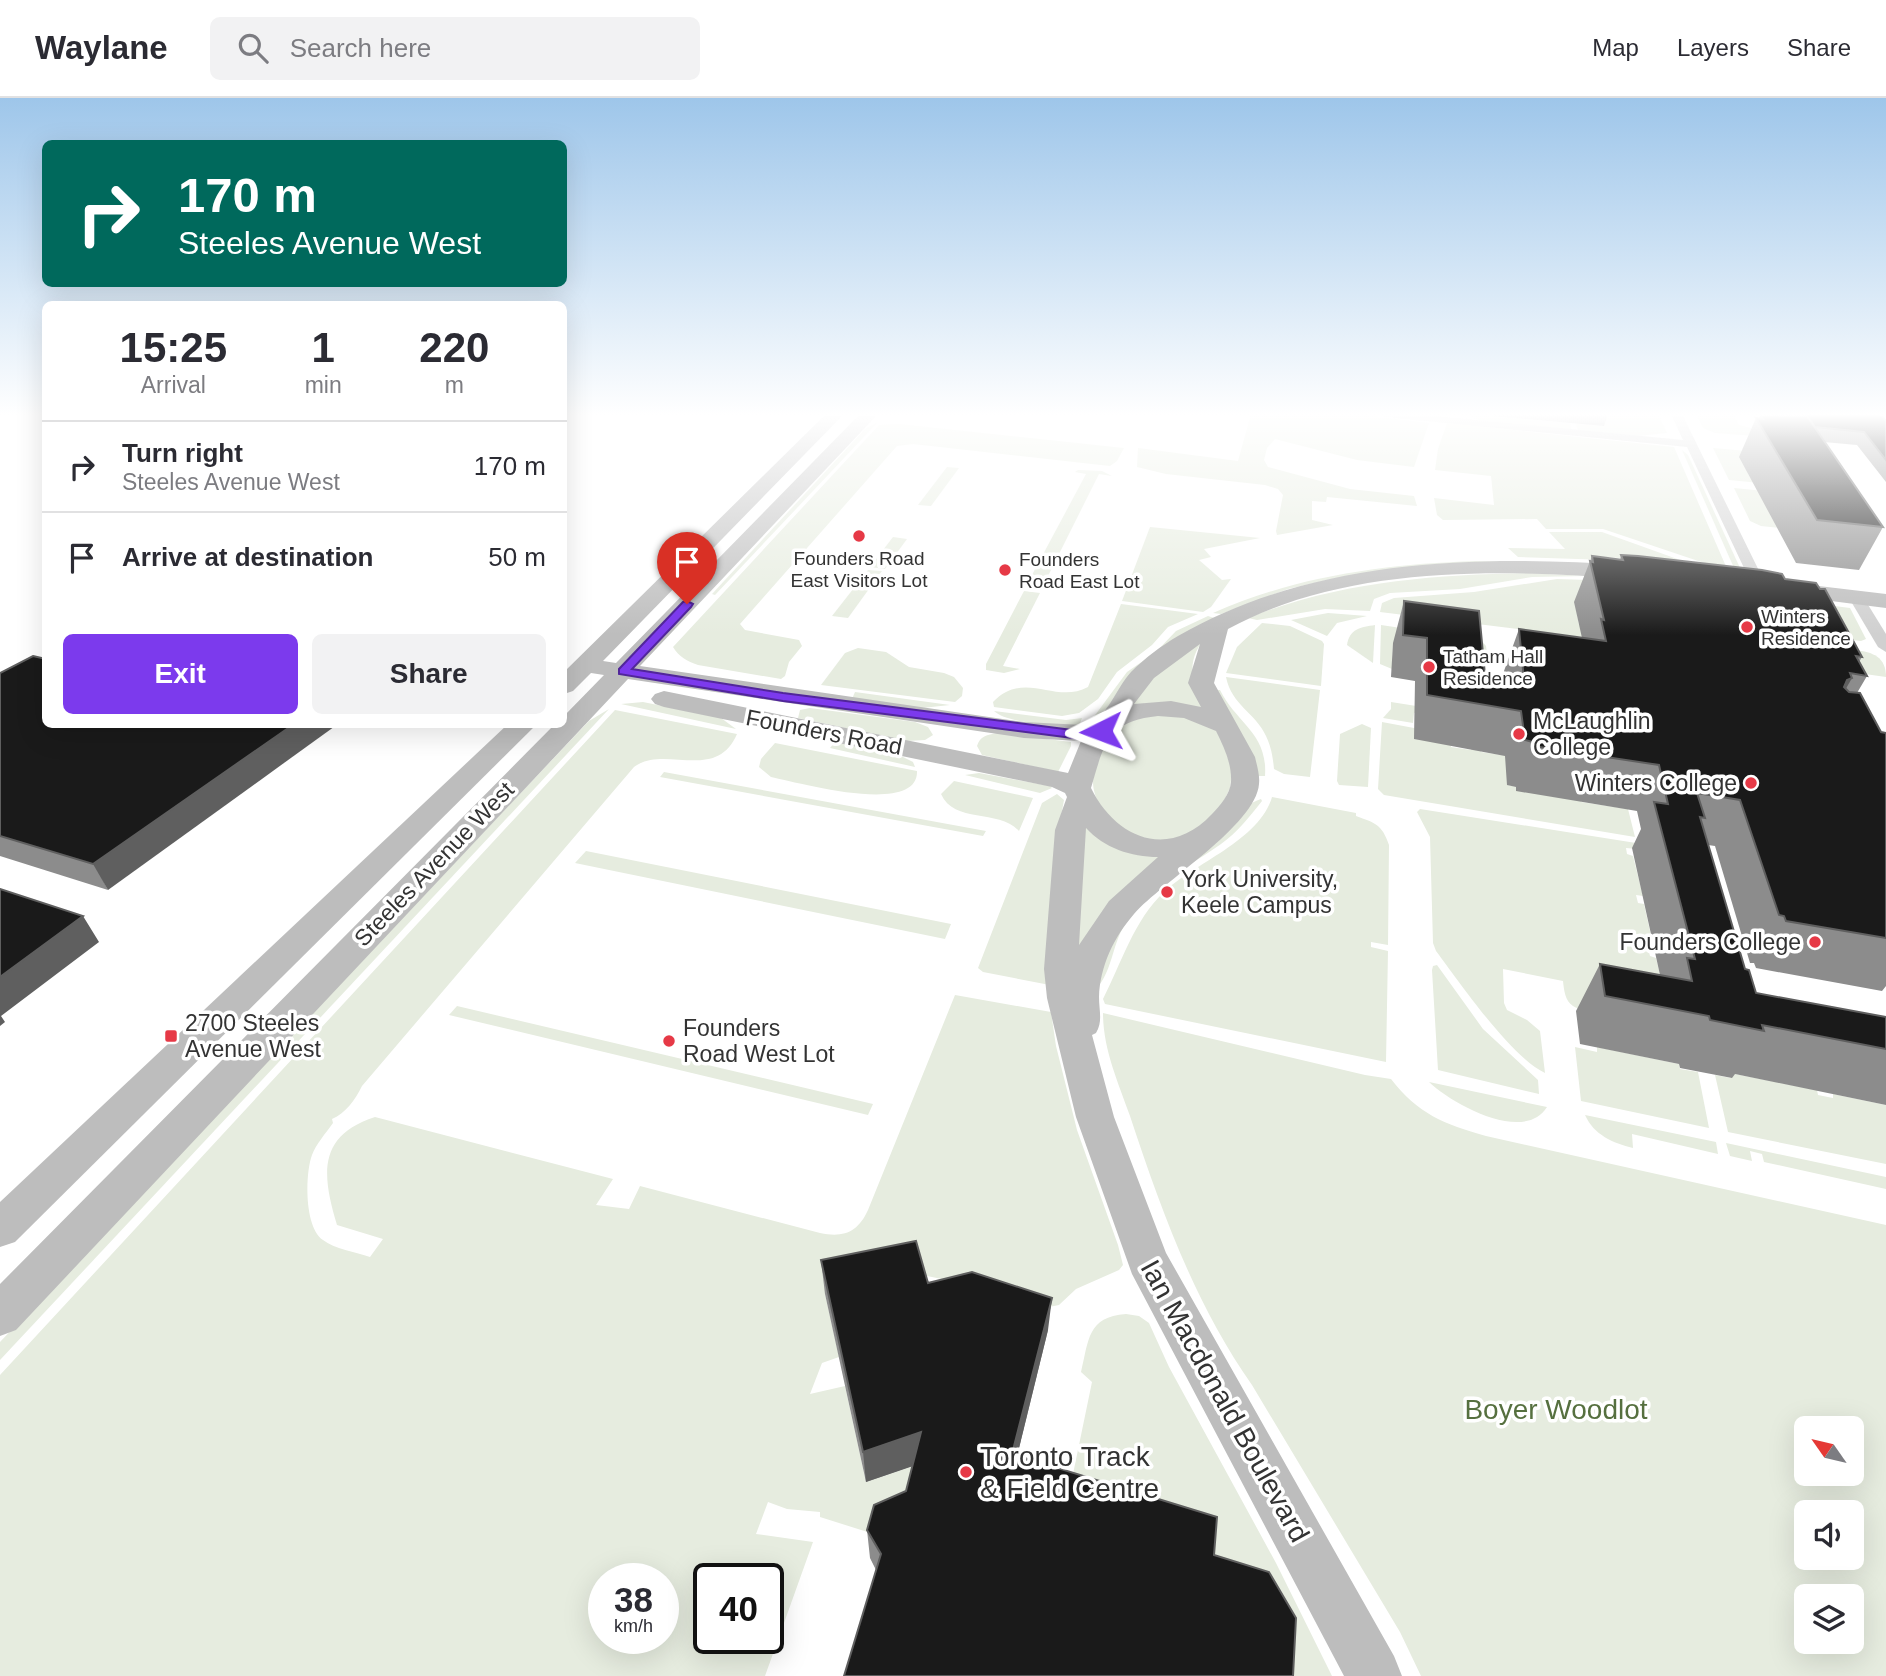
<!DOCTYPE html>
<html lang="en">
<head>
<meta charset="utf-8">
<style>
	body { margin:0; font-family:Arial,sans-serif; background:#f2f2f3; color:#2b2b33; height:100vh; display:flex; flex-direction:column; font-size:26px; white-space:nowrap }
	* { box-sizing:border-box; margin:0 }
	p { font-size:23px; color:#7c7c81 }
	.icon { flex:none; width:38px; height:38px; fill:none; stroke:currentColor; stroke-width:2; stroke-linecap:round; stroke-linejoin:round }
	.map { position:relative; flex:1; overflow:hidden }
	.side { position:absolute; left:42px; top:203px; width:525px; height:427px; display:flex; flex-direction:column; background:#fff; border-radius:10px; box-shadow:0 7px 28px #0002 }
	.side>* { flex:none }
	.hud { position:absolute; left:42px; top:42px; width:525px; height:147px; border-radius:10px; box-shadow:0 7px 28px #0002; background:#00695c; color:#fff; overflow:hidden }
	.needle { width:46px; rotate:304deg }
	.controls { position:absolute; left:1794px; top:1318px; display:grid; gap:14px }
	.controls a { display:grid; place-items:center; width:70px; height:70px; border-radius:10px; background:#fff; box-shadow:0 7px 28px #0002; font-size:35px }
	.speed { position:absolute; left:588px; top:1465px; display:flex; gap:14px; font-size:35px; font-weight:700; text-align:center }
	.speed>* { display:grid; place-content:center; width:91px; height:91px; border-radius:50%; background:#fff; box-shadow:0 7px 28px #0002; line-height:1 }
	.speed small { font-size:18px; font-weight:400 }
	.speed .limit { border:4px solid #111; border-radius:10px; background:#fff; color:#111 }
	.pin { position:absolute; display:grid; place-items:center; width:60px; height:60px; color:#fff; margin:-72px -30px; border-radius:50% 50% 50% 0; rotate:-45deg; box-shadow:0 0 7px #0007 }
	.pin .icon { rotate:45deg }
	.me { position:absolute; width:77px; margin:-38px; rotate:267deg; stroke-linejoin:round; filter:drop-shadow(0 0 5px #0008) }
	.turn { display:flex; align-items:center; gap:24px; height:147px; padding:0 21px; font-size:32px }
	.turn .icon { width:91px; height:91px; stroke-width:2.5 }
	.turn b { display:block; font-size:49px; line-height:60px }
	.eta { display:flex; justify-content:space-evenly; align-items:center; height:119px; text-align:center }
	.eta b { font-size:42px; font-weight:600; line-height:49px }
	.primary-button { display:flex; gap:14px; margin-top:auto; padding:14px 21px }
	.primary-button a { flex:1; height:80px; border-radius:10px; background:#7c3aed; color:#fff; font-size:28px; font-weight:600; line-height:80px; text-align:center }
	.primary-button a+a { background:#f2f2f3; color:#2b2b33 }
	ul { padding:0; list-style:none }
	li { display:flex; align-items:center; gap:21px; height:91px; padding:0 21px; border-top:2px solid #e1e1e2 }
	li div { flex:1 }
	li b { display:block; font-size:26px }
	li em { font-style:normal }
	header { display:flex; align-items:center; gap:42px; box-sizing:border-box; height:98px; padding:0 35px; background:#fff; border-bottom:2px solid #e1e1e2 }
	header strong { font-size:33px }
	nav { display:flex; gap:38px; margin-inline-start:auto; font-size:24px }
	.search { width:490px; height:63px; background:#f2f2f3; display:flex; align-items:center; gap:18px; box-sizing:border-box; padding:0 24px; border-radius:10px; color:#7c7c81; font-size:26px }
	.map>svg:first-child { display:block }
</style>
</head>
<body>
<header>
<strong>Waylane</strong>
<div class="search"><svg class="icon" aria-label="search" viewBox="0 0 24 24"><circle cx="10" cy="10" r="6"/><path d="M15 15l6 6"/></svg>Search here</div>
<nav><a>Map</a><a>Layers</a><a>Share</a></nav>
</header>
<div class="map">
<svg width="1886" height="1578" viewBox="0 0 1886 1578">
	<rect width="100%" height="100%" fill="#fff"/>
	<g fill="#e6ecdf" fill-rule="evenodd">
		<polygon points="1251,316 1356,316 1429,325 1414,369 1357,362 1275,341 1267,350 1264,362 1268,369 1350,391 1414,398 1417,408 1327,399 1326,404 1312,403 1312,422 1333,427 1277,437 1276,433 1283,397 1278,391 1265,387 1166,376 1137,369 1138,350 1238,363"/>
		<polygon points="1466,316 1570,325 1571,332 1480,323"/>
		<polygon points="1600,316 1658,316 1667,335 1638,338 1578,332 1576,326 1603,328"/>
		<polygon points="1696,316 1730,316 1734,317 1739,327 1751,330 1755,338 1715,335 1703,330"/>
		<polygon points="878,324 715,497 712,496 865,331"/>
		<polygon points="1447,325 1674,349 1728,473 1603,431 1546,431 1537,421 1443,422 1437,417 1434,400 1494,407 1491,378 1435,372 1438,351"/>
		<path d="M899,326l225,24 -7,13 -7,5 -197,-22 -16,2 -157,178 5,6 54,10 3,6 -13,16 -4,14 -4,3 -83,-14c-11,-4 -19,-8 -25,-18l206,-222z"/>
		<polygon points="1713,350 1758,354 1755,376 1748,376 1751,381 1758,382 1760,385 1729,382"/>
		<polygon points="1682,352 1688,357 1741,472 1734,470"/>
		<polygon points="947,369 959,370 931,408 918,407"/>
		<polygon points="1078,372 1102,373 1112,378 1099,376 1041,492 1025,490 1086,376 1075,374"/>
		<polygon points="1734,390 1764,393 1760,397 1763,403 1770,404 1776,415 1769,414 1773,422 1801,432 1761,428 1750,423"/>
		<polygon points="1150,429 1260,440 1204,451 1211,459 1199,462 1222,482 1231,481 1211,509 1203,514 1122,503"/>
		<polygon points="1549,434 1602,434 1694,467 1608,459 1609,462 1518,459 1508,450 1565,451"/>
		<polygon points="893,439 907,441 885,471 870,469"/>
		<path d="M1475,463l124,3 -263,14 -48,11 -67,25 -8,-1c83,-37 173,-49 262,-52z"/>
		<polygon points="868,472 882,473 848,520 832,518"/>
		<path d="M1527,475l60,3 -55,1 -72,12 -70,4 -16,6 -4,12 -45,-2 -68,11 -9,-2c90,-36 183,-43 279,-45z"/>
		<polygon points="1557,481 1589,482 1575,504 1579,527 1600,541 1380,514 1382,505 1394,500 1474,494"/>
		<polygon points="1024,493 1040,495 1003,568 1020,571 1004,575 986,572 986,566"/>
		<polygon points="1764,499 1850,510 1866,541 1861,543 1817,538"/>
		<path d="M1121,506l77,10 -30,13 -16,18 -35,27 -19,27 -19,14 -17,3 -68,-9 -1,-5c32,-33 62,3 95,-15z"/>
		<polygon points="1328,515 1367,518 1337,525 1327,538 1291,522"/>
		<path d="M1208,518l6,2c-27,15 -59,35 -82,58 -12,12 -28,39 -39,47l-3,-1 37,-50 29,-20 20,-21z"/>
		<polygon points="1262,525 1290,528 1322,543 1324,546 1321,588 1226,575 1237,549"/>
		<path d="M1375,527l-2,38 -26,-18c2,-16 14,-18 28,-20z"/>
		<polygon points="1381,527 1481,542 1486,548 1488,563 1393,545 1392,571 1380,566"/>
		<path d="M1205,539c-21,29 -12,42 1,72 -28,-5 -51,-10 -78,-1l23,-31z"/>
		<polygon points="858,550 886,554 909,569 944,575 954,579 963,590 962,598 955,604 821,587 845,555"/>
		<path d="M1855,552c18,2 31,7 31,27l-28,-4z"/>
		<path d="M1226,579l94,13 -10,87 -26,-3 -10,-5c-1,-11 -3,-23 -8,-33 -11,-24 -34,-30 -40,-59z"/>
		<path d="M1213,592h7c16,33 48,43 45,86h-7z"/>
		<polygon points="855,594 950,607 922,610 852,601"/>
		<polygon points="643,604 721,620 736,631 621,606"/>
		<polygon points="1391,604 1448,613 1414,615 1413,625 1383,620 1391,611"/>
		<polygon points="810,610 915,624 928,629 933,637 925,642 907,643 798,620 800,612"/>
		<polygon points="609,611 0,1262 0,1244 589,623"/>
		<path d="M615,612l122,24c-21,49 -73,10 -103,33l-272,319c-7,14 -16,27 -30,33l1,4c-7,10 -17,21 -21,32 -7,19 -8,72 11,85 11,9 33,12 47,17l13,-18 -46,-14c-15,-50 -20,-89 38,-108l238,62 -17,26 33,4 11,-23 180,47c24,5 38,-1 48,-23l87,-215 96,17 5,34 21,84 41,115 5,20 -4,5 -43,19 -17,16 -40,8 -73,-6 -4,-28 -15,-3 -7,-6 -95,24 14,63 -17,6 -12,31 35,-8 21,96 56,-19 -15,57 -30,15 -57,-18v-5l-33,-3 -19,-7 -12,32 57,8 -48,134h-765v-301zM604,1480h59v60h-59zM709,1480h59v60h-59z"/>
		<path d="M994,613l72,9 16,-2 -3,8c-20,0 -71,-2 -85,-15z"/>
		<path d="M1177,615l36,14 8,9 11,35 -2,17 -8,17 -21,26 -38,12 -47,-11c-21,-34 -33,-46 -12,-84 6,-10 13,-22 25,-27 13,-7 33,-6 48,-8z"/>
		<polygon points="1382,624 1414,630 1451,645 1451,649 1471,652 1472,649 1481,650 1481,654 1502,657 1511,655 1508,687 1549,696 1549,698 1581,701 1581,704 1628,711 1635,739 1384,697 1378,691"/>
		<polygon points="1362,626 1371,630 1368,689 1339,687 1337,683 1340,636"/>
		<path d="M997,635l74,9v4l-13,26 -76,-17 -5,-9c3,-10 10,-11 20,-13z"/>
		<polygon points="835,644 897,656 913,664 915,669 830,650"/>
		<path d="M775,645l142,28c2,46 -121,11 -146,6l-12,-10 2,-8z"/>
		<polygon points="664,674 986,733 983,738 660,679"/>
		<polygon points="979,675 1050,688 1052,690 1040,695 965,677"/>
		<path d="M954,683l79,17 -14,33c-19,-22 -65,-7 -78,-37z"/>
		<polygon points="1057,696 1064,702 1057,740 1055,888 983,874 978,870 1042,705"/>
		<path d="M1272,699l84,16v3c19,7 26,8 33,29l-1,100 -17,-3v5l17,4 -2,111 -281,-58 -2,-5c18,-35 31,-79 61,-107 29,-28 96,-52 108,-95z"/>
		<path d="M1261,701l1,2c-12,15 -25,32 -41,43 -29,21 -62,35 -85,65 -6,8 -13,17 -17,27 -7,16 -11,47 -28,56 11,-48 38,-90 78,-120 14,-11 31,-19 45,-30 17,-14 25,-36 47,-43z"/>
		<path d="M1420,711l216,34 1,6 -11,-1 1,6 6,2 10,40 -7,-1 2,8 6,1 10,45 -6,-1 2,8 6,2 12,49c-22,1 -78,10 -95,-1 -8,-5 -9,-16 -10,-25l-60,-12 1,34 3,7 20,10 13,11 5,42c-34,-16 -85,-90 -109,-122l-3,-8 -3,-106 -13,-25z"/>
		<polygon points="1080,727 1163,758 1078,851"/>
		<polygon points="586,753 951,826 945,841 575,765"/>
		<polygon points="1437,867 1483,931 1538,982 1539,996 1438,972 1432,872 1433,868"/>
		<polygon points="457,908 873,1006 868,1017 449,917"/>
		<path d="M1103,915l262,62 26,4c27,35 53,45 95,57l400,89v451h-465l-21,-44 -148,-247c-57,-81 -91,-175 -122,-269 -12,-34 -27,-67 -27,-103zM1852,1330v46h-46v-46zM1852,1414v46h-46v-46zM1852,1498v46h-46v-46z"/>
		<polygon points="1575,949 1597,954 1597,949 1679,966 1680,971 1698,974 1709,1030 1581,1003"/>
		<polygon points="1730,975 1817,992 1818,997 1833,1000 1833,996 1886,1007 1886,1066 1728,1034 1715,977 1731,980"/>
		<path d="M1429,984l118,25c-23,37 -95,-3 -118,-25z"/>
		<path d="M1585,1017l131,27 2,12 -86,-20 1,14c-20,-5 -39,-13 -48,-33z"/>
		<polygon points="1726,1045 1886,1079 1886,1091 1764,1064 1762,1056 1750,1053 1752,1063 1730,1058"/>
		<path d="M1126,1216l13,2 10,7 20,44 107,196 56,113h-53l-212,-173 25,-121 -11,-10c8,-32 6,-55 45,-58z"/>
	</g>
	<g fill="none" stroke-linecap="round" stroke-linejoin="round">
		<g fill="#d0d0d0" fill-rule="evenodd">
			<polygon points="1379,316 1416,316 1683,342 1671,316 1682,316 1766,487 1759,491 1752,487 1687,349 1385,319"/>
			<polygon points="1857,495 1862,497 1886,536 1886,554 1878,549 1849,500"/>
		</g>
		<g fill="#bdbdbd" fill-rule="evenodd">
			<path d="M826,316h18l-241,247 13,2 244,-249h18l-238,252 384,56 59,3c23,-3 33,-37 48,-53 14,-14 30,-26 47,-36 136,-78 298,-81 451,-71l8,2 3,5 -3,5 -8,2c-129,-10 -284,-14 -401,50l-14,54 41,74c2,9 5,18 4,27 -3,41 -97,98 -125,130 -20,23 -34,52 -35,83 0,14 4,24 -3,36l-4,2 22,82 52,136 228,403 8,20h-58l-212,-402 -56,-157 -29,-119 -3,-29 11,-139 12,-33 -2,-4 -13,-6 -388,-80 -9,-3 -4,-5 4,-5 9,-3 404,82 13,-32 -57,-3 -396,-59 -612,651 -16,6v-52l555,-560h9v-8l40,-41 -13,-2 -18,18 -9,3v-22zM1200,546l-12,39 13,24 -30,-6 -37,3 20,-26zM1158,618l26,2 32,13c8,16 16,33 15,51 -1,12 -11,24 -19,32 -43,46 -96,25 -121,-26 13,-44 16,-67 67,-72zM1086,730c18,20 45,29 72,29l-49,44 -30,44z"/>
			<polygon points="1785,484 1886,496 1886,510 1777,496 1774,491 1777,486"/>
			<polygon points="508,626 537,626 15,1144 0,1149 0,1104"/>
		</g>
	</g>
	<g fill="#8c8c8c">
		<polygon points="1471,316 1608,316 1604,328"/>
		<polygon points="1769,316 1880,316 1886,323 1886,384 1857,347 1824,344 1883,429 1859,472 1796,465 1739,359 1756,320 1759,321 1760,317 1770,317"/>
		<polygon points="1621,457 1785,481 1862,559 1859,564 1867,578 1857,595 1881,634 1886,635 1886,888 1882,893 1756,870 1754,865 1750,865 1715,748 1708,747 1745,871 1756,895 1886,919 1886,1007 1735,976 1732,980 1680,970 1679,966 1580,946 1576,913 1600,866 1660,877 1632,750 1641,731 1637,713 1516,693 1516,689 1507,687 1505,658 1414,641 1415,583 1391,579 1393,545 1404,503 1485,577 1505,580 1504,573 1519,531 1582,540 1574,504 1592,458 1620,462"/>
		<polygon points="0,575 108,792 0,758"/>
		<polygon points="821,1162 928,1185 1048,1232 1017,1358 876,1472 870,1460 867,1432 906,1393 912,1368 866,1384 825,1196"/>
	</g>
	<g fill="#5f5f5f">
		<polygon points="1852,580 1827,624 1847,582"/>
		<polygon points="294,626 338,626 108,792 93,766"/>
		<polygon points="83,818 99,844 1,918 5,924 0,928 0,879"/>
		<polygon points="1052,1200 1048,1232 1010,1387 1012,1356"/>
		<polygon points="921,1334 922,1365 866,1384 863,1354"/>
	</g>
	<g fill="#1a1a1a" stroke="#5f5f5f" stroke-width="2">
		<polygon points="1783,316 1880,316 1886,323 1886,362 1864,334 1815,329 1807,318 1784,318"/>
		<polygon points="1760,317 1807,318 1883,429 1817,422 1756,320 1763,321"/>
		<polygon points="1621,457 1638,458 1762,472 1782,476 1785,481 1816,485 1820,491 1825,491 1862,559 1856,558 1867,578 1850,575 1852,580 1847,582 1844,589 1849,594 1860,595 1881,634 1886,635 1886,840 1786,823 1784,818 1779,817 1740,702 1697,695 1705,720 1700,719 1730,820 1745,871 1749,872 1756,895 1886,919 1886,951 1762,927 1764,933 1710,922 1709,918 1605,898 1600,866 1692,883 1687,860 1695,861 1654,704 1668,706 1659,667 1533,648 1533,644 1525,642 1521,613 1427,597 1427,540 1403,537 1404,503 1479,513 1485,577 1524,582 1519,531 1606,543 1601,521 1604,522 1590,463 1593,464 1592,458 1623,462"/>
		<polygon points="33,558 46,561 46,626 294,626 93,766 0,738 0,575"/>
		<polygon points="0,791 83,818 0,879"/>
		<polygon points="916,1143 928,1185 972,1174 1052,1200 1012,1356 1217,1419 1214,1457 1269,1474 1296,1520 1293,1578 844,1578 881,1456 867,1432 874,1407 906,1393 921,1334 863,1354 821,1162"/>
	</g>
	<linearGradient id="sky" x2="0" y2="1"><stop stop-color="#9ec6ea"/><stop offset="0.59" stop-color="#fff"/><stop offset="1" stop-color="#fff" stop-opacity="0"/></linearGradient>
	<rect width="1886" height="537" fill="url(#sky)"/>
	<polygon fill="#7c3aed" stroke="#51269a" stroke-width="2" points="687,503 693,506 691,509 632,571 783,595 1080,633 1101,629 1107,633 1105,636 1080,641 783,603 619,576 619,571 683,504"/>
	<g fill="#e63946" stroke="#fff" stroke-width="2.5">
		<circle cx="859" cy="438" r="7"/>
		<circle cx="1005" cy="472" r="7"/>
		<circle cx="1747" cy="529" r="7"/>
		<circle cx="1429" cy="569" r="7"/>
		<circle cx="1519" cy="636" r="7"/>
		<circle cx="1751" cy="685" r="7"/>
		<circle cx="1167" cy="794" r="7"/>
		<circle cx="1815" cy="844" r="7"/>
		<rect x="164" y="931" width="14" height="14" rx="3.5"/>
		<circle cx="669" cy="943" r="7"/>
		<circle cx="966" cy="1374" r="7"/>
	</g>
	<g text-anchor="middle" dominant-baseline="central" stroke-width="7" stroke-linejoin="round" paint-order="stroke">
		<g font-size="19" fill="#333" stroke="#fff" text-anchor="start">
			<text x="859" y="460" text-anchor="middle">Founders Road<tspan x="859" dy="22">East Visitors Lot</tspan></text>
			<text x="1019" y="461">Founders<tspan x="1019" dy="22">Road East Lot</tspan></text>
			<text x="1761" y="518">Winters<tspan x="1761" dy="22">Residence</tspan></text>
			<text x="1443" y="558">Tatham Hall<tspan x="1443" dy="22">Residence</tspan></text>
		</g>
		<g font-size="23" fill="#333" stroke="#fff" text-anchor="start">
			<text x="1533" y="623">McLaughlin<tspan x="1533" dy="26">College</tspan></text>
			<text x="1737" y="685" text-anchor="end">Winters College</text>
			<text x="1181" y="781">York University,<tspan x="1181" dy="26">Keele Campus</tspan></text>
			<text x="1801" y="844" text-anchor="end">Founders College</text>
			<text x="185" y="925">2700 Steeles<tspan x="185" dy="26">Avenue West</tspan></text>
			<text x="683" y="930">Founders<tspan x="683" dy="26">Road West Lot</tspan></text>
		</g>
		<g font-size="23" fill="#333" stroke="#fff">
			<text transform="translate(824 634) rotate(11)">Founders Road</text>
			<text transform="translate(434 766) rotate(-46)">Steeles Avenue West</text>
		</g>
		<g font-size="28" fill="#333" stroke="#fff">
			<text transform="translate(1225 1303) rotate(61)">Ian Macdonald Boulevard</text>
		</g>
		<g font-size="28" fill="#56703f" stroke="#fff">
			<text x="1556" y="1311">Boyer Woodlot</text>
		</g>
		<g font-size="28" fill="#333" stroke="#fff" text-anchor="start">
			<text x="980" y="1358">Toronto Track<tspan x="980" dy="32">&amp; Field Centre</tspan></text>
		</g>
	</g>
</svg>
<div class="controls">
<a><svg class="needle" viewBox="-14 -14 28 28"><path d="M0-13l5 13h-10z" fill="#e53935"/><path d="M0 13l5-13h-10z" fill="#7c7c81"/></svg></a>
<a><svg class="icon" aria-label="sound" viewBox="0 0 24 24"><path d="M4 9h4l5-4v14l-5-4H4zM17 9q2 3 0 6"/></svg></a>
<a><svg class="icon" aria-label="layers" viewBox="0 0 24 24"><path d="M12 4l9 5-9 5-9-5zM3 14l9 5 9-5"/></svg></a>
</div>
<div class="speed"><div>38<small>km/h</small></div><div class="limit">40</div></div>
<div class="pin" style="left:687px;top:506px;background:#d93025"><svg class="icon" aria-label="arrive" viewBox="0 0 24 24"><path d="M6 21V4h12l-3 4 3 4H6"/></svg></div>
<svg class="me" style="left:1101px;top:633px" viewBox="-20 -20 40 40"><path d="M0-17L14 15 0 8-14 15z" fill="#7c3aed" stroke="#fff" stroke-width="4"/></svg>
<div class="hud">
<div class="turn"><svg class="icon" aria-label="right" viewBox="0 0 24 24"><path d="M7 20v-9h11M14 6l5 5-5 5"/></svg><div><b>170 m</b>Steeles Avenue West</div></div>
</div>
<section class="side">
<div class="eta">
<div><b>15:25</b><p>Arrival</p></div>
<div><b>1</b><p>min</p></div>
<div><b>220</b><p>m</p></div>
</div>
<ul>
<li><svg class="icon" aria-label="right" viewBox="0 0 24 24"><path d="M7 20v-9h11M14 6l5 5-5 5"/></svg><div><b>Turn right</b><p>Steeles Avenue West</p></div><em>170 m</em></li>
<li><svg class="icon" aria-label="arrive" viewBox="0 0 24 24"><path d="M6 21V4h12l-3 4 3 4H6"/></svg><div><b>Arrive at destination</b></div><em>50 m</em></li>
</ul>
<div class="primary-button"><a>Exit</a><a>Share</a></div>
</section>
</div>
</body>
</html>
